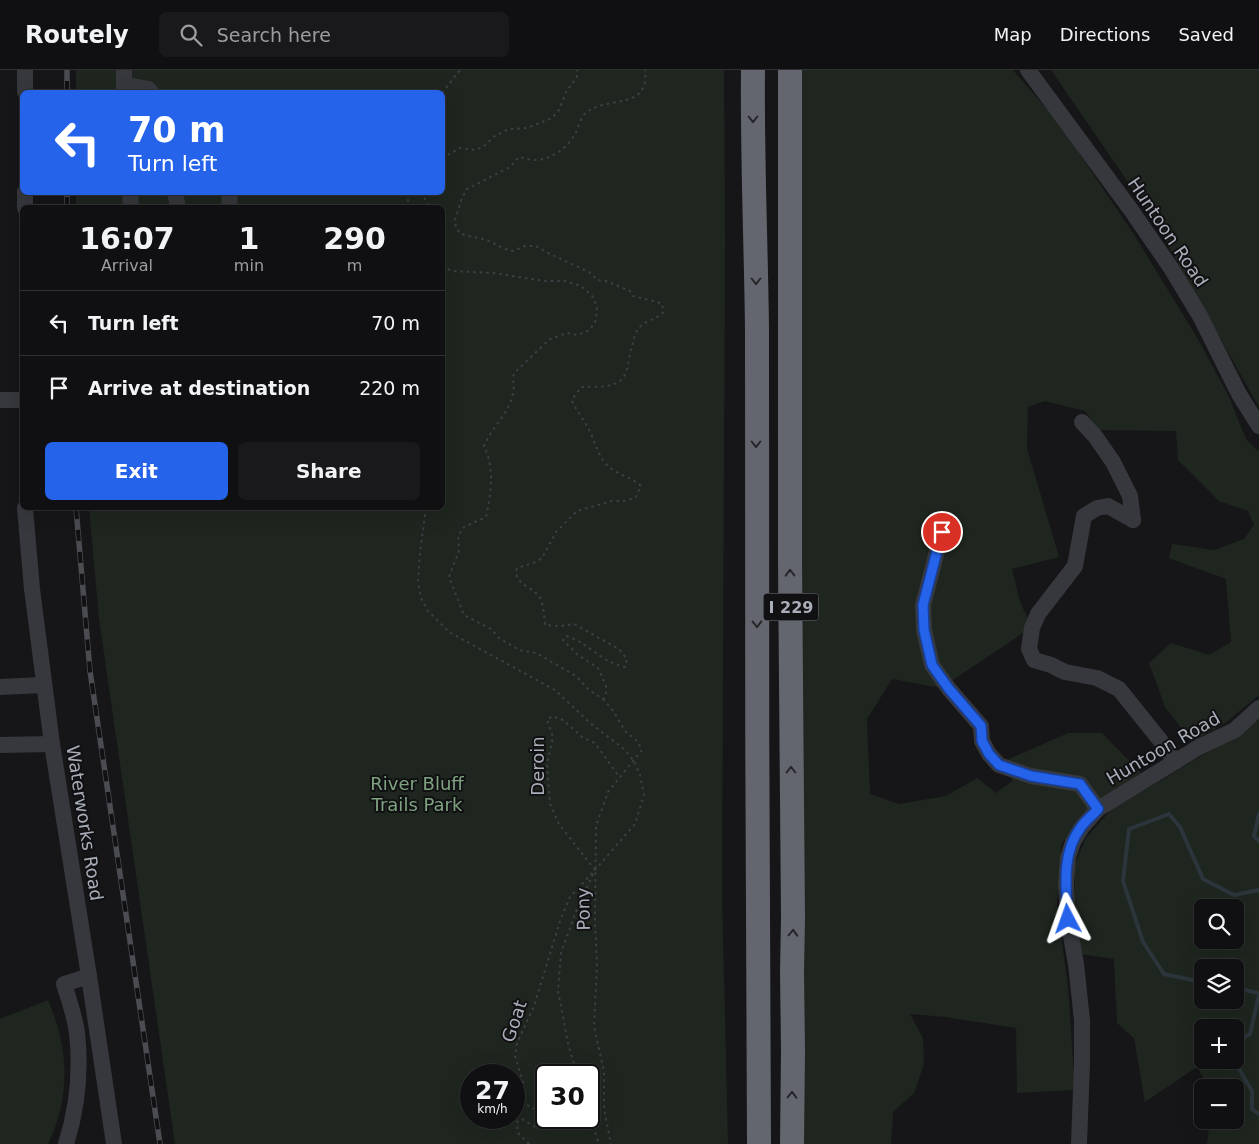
<!DOCTYPE html>
<html lang="en">
<head>
<meta charset="utf-8">
<style>
	body { margin:0; font-family:"DejaVu Sans",sans-serif; background:#19191b; color:#f1f3f6; height:100vh; display:flex; flex-direction:column; font-size:19px; white-space:nowrap }
	* { box-sizing:border-box; margin:0 }
	p { font-size:16px; color:#9c9d9f }
	.icon { flex:none; width:28px; height:28px; fill:none; stroke:currentColor; stroke-width:2; stroke-linecap:round; stroke-linejoin:round }
	.map { position:relative; flex:1; overflow:hidden }
	.drawer { position:absolute; left:20px; top:135px; width:425px; height:305px; display:flex; flex-direction:column; background:#101012; border-radius:8px; box-shadow:0 5px 20px #0002,0 0 0 1px #303032 }
	.drawer>* { flex:none }
	.top-card { position:absolute; left:20px; top:20px; width:425px; height:105px; border-radius:8px; box-shadow:0 5px 20px #0002,0 0 0 1px #303032; background:#2563eb; color:#fff; overflow:hidden }
	.tools { position:absolute; left:1194px; top:829px; display:grid; gap:10px }
	.tools a { display:grid; place-items:center; width:50px; height:50px; border-radius:8px; background:#101012; box-shadow:0 5px 20px #0002,0 0 0 1px #303032; font-size:25px }
	.speed { position:absolute; left:460px; top:994px; display:flex; gap:10px; font-size:25px; font-weight:700; text-align:center }
	.speed>* { display:grid; place-content:center; width:65px; height:65px; border-radius:50%; background:#101012; box-shadow:0 5px 20px #0002,0 0 0 1px #303032; line-height:1 }
	.speed small { font-size:12px; font-weight:400 }
	.speed .limit { border:2px solid #111; border-radius:8px; background:#fff; color:#111 }
	.pin { position:absolute; display:grid; place-items:center; width:42px; height:42px; color:#fff; margin:-21px; border:2px solid #fff; border-radius:50%; box-shadow:0 1px 5px #0007 }
	.me { position:absolute; width:55px; margin:-28px; rotate:356deg; stroke-linejoin:round; filter:drop-shadow(0 0 4px #0008) }
	.turn { display:flex; align-items:center; gap:18px; height:105px; padding:0 25px; font-size:22px }
	.turn .icon { width:65px; height:65px; stroke-width:2.5 }
	.turn b { display:block; font-size:35px; line-height:42px }
	.eta { display:flex; justify-content:space-evenly; align-items:center; height:85px; text-align:center }
	.eta b { font-size:30px; font-weight:600; line-height:35px }
	.primary-button { display:flex; gap:10px; margin-top:auto; padding:10px 25px }
	.primary-button a { flex:1; height:58px; border-radius:8px; background:#2563eb; color:#fff; font-size:20px; font-weight:600; line-height:58px; text-align:center }
	.primary-button a+a { background:#19191b; color:#f1f3f6 }
	ul { padding:0; list-style:none }
	li { display:flex; align-items:center; gap:15px; height:65px; padding:0 25px; border-top:1px solid #303032 }
	li div { flex:1 }
	li b { display:block; font-size:19px }
	li em { font-style:normal }
	header { display:flex; align-items:center; gap:30px; box-sizing:border-box; height:70px; padding:0 25px; background:#101012; border-bottom:1px solid #303032 }
	header strong { font-size:24px }
	nav { display:flex; gap:28px; margin-inline-start:auto; font-size:18px }
	.search { width:350px; height:45px; background:#19191b; display:flex; align-items:center; gap:12px; box-sizing:border-box; padding:0 18px; border-radius:8px; color:#9c9d9f; font-size:19px }
	.map>svg:first-child { display:block }
</style>
</head>
<body>
<header>
<strong>Routely</strong>
<div class="search"><svg class="icon" aria-label="search" viewBox="0 0 24 24"><circle cx="10" cy="10" r="6"/><path d="M15 15l6 6"/></svg>Search here</div>
<nav><a>Map</a><a>Directions</a><a>Saved</a></nav>
</header>
<div class="map">
<svg width="1259" height="1074" viewBox="0 0 1259 1074">
	<rect width="100%" height="100%" fill="#161618"/>
	<g fill="#1e261f" fill-rule="evenodd">
		<path d="M76,0h648l1,172 -3,653 6,249h-553l-76,-525 -10,-111h353v-300h-366v-15l366,-1v-100h-366zM471,1005h43v43h-43zM546,1005h43v43h-43z"/>
		<polygon points="800,0 1013,0 1058,52 1133,163 1198,269 1229,327 1246,369 1259,382 1259,625 1225,653 1192,672 1165,637 1149,593 1171,573 1209,585 1231,572 1226,509 1169,488 1172,474 1214,480 1244,469 1254,455 1248,441 1219,431 1178,390 1176,361 1099,360 1085,341 1045,331 1028,337 1027,378 1059,487 1012,499 1020,532 1032,557 941,618 892,609 867,649 870,724 899,734 946,726 977,708 996,723 1012,711 1009,689 1068,663 1102,663 1141,703 1088,739 1061,775 1057,835 1068,917 1075,1020 1017,1023 1016,958 945,947 910,944 923,968 924,994 914,1023 893,1042 891,1074 802,1074"/>
		<polygon points="1051,0 1259,0 1259,337 1150,144"/>
		<path d="M1259,650v424h-52l3,-24h25v-32l-26,-1 -12,-20 -52,35 -11,-64 -17,-15 -3,-64 -34,-5 -5,-54v-36l11,-26 25,-28 69,-41zM1202,838h33v32h-33zM1202,898h33v32h-33zM1202,958h33v32h-33z"/>
		<path d="M48,930c21,49 23,96 0,144h-48v-125z"/>
	</g>
	<g fill="none" stroke-linecap="round" stroke-linejoin="round">
		<g stroke="#2c353c" stroke-width="4">
			<polyline points="1259,744 1254,766 1259,771"/>
			<polyline points="1202,912 1164,904 1143,872 1123,811 1129,759 1169,744 1180,757 1203,809 1234,825 1259,820"/>
			<polyline points="1235,918 1259,923"/>
			<polyline points="1235,973 1250,964 1259,925"/>
			<polyline points="1229,990 1239,999 1252,1021 1252,1039 1259,1044"/>
		</g>
		<g stroke="#3d3f44" stroke-width="2" stroke-dasharray="2.5 4" stroke-linecap="butt">
			<polyline points="442,23 460,0"/>
			<polyline points="442,88 460,78 475,80 483,77 495,66 509,59 527,58 552,48 559,40 566,22 577,7 577,0"/>
			<polyline points="421,122 430,138"/>
			<polyline points="407,138 409,122"/>
			<path d="M442,196l10,5 41,2 52,8h20l16,5 12,11 4,10 -1,13 -6,10 -12,5 -11,-2 -17,6 -36,34c-2,7 1,13 -1,20 -3,19 -21,34 -29,53 11,23 7,47 2,71l-22,10 -6,9 1,15 -10,26 15,38 27,14 8,9 20,12 17,3 40,23 13,14 14,9 3,-4v-9l-8,-18 -20,-13 -15,-15 3,-4c22,6 36,27 59,31l2,-8 -8,-10 -45,-25 -13,2 -16,-1c-1,-9 -1,-19 -5,-27 -6,-11 -28,-14 -23,-30l19,-6 6,-4 14,-26 21,-21 35,-10h13l11,-4 5,-11c-9,-9 -24,-11 -33,-20 -10,-10 -12,-22 -18,-34 -5,-11 -13,-20 -18,-31l3,-6 7,-8c14,-1 38,3 44,-15 3,-8 3,-18 6,-26 2,-6 3,-14 7,-18 7,-9 19,-8 25,-17l-3,-8 -28,-7 -3,-5 -24,-10 -9,-1 -8,-8 -41,-19 -12,-7h-11l-12,5 -8,-2 -18,-9 -26,-6 -5,-6 -1,-8 7,-22 5,-9 43,-22 9,-10c5,1 10,3 15,3 18,0 35,-13 42,-28 3,-7 5,-16 11,-20 21,-16 63,-2 58,-42"/>
			<polyline points="426,438 420,482 418,512 421,528 428,541 449,562 555,620 590,653 624,679 634,691 640,705 644,725 635,754 595,800 578,836 561,883 558,921 568,973 577,1005"/>
			<polyline points="603,629 614,642 625,661 638,672 642,680 608,722 596,756 595,852 597,894 594,956 604,1002 604,1039 611,1074"/>
			<polyline points="589,1044 599,1074"/>
			<polyline points="529,1074 518,1063 517,1052 522,1049 535,1057 543,1057 545,1051 541,1043 524,1033 523,1012 515,986 517,973 534,936 561,848 570,827 595,800 559,754 550,734 547,694 553,667 547,650 552,646 563,650 582,667 595,673 620,708"/>
		</g>
		<g stroke="#37383d" stroke-width="16">
			<polyline points="124,0 124,22"/>
			<polyline points="1028,0 1131,140 1171,198 1200,246 1239,324 1259,356"/>
			<polyline points="125,15 148,19 151,22"/>
			<polyline points="25,22 25,0"/>
			<polyline points="130,122 131,138"/>
			<polyline points="175,122 178,138"/>
			<polyline points="25,138 25,122"/>
			<polyline points="229,138 230,122"/>
			<polyline points="0,330 22,330"/>
			<polyline points="1082,352 1095,366 1113,392 1130,426 1133,450"/>
			<polyline points="25,438 32,519 52,674 89,906 114,1074"/>
			<polyline points="1133,450 1108,436 1097,438 1084,446 1075,496 1038,544 1032,558 1029,579 1034,590 1051,595 1065,602 1097,608 1119,619 1160,670 1175,692"/>
			<polyline points="942,462 923,535 924,560 932,595 949,619 981,656 982,671 989,684 999,695 1031,706 1080,714 1098,739"/>
			<polyline points="0,617 44,615"/>
			<polyline points="0,675 52,674"/>
			<path d="M66,1074c11,-35 15,-75 11,-111 -2,-16 -8,-33 -13,-49l25,-8"/>
			<polyline points="1079,1074 1082,994 1082,950 1076,894 1068,849 1066,814 1068,787 1073,772 1082,757 1098,739 1199,677 1235,660 1259,638"/>
		</g>
		<g stroke="#63666e" stroke-width="24">
			<path d="M753,0c-1,86 3,173 4,259 0,272 0,543 2,815"/>
			<polyline points="790,0 790,492 793,848 792,902 793,980 792,1074"/>
		</g>
		<g stroke="#4a4c52" stroke-width="5.5">
			<g id="rail">
				<polyline points="67,22 67,0"/>
				<polyline points="67,138 67,122"/>
				<polyline points="76,438 90,601 160,1074"/>
			</g>
		</g>
		<use href="#rail" stroke="#111113" stroke-width="4" stroke-dasharray="11" stroke-linecap="butt"/>
	</g>
	<defs><path id="oneway-chevron" d="M-2-3.5L2.5 0L-2 3.5" fill="none" stroke-width="1.6" stroke-linecap="round" stroke-linejoin="round" transform="scale(1.25)"/></defs>
	<g stroke="#26262a">
		<use href="#oneway-chevron" transform="translate(753 49) rotate(90)"/>
		<use href="#oneway-chevron" transform="translate(756 211) rotate(90)"/>
		<use href="#oneway-chevron" transform="translate(756 374) rotate(90)"/>
		<use href="#oneway-chevron" transform="translate(790 503) rotate(-91)"/>
		<use href="#oneway-chevron" transform="translate(757 554) rotate(89)"/>
		<use href="#oneway-chevron" transform="translate(791 700) rotate(-90)"/>
		<use href="#oneway-chevron" transform="translate(793 863) rotate(-88)"/>
		<use href="#oneway-chevron" transform="translate(792 1025) rotate(-89)"/>
	</g>
	<g fill="none" stroke-linecap="round" stroke-linejoin="round">
		<g stroke="#184099" stroke-width="12">
			<path id="route" d="M942,462l-19,73 1,25 8,35 17,24 32,37 1,15 7,13 10,11 32,11 49,8 18,25c-5,6 -12,11 -17,18 -20,26 -15,61 -13,92"/>
		</g>
		<use href="#route" stroke="#2563eb" stroke-width="9"/>
	</g>
	<g text-anchor="middle" dominant-baseline="central" stroke-width="4" stroke-linejoin="round" paint-order="stroke">
		<rect fill="#111113" stroke="#7b7e86" stroke-width="1" x="763.5" y="523.5" width="55" height="27" rx="4"/>
		<g font-size="16" font-weight="bold" fill="#a8adb8">
			<text x="791" y="537">I 229</text>
		</g>
		<g font-size="18" fill="#a8adb8" stroke="#111113">
			<text transform="translate(1168 162) rotate(56)">Huntoon Road</text>
			<text transform="translate(1163 678) rotate(-30)">Huntoon Road</text>
			<text transform="translate(537 696) rotate(-90)">Deroin</text>
			<text transform="translate(85 753) rotate(81)">Waterworks Road</text>
			<text transform="translate(583 839) rotate(-91)">Pony</text>
			<text transform="translate(514 951) rotate(-71)">Goat</text>
		</g>
		<g font-size="18" fill="#7fa381" stroke="#111113">
			<text x="417" y="713">River Bluff<tspan x="417" dy="21">Trails Park</tspan></text>
		</g>
	</g>
</svg>
<div class="tools">
<a><svg class="icon" aria-label="search" viewBox="0 0 24 24"><circle cx="10" cy="10" r="6"/><path d="M15 15l6 6"/></svg></a>
<a><svg class="icon" aria-label="layers" viewBox="0 0 24 24"><path d="M12 4l9 5-9 5-9-5zM3 14l9 5 9-5"/></svg></a>
<a>+</a>
<a>−</a>
</div>
<div class="speed"><div>27<small>km/h</small></div><div class="limit">30</div></div>
<div class="pin" style="left:942px;top:462px;background:#d93025"><svg class="icon" aria-label="arrive" viewBox="0 0 24 24"><path d="M6 21V4h12l-3 4 3 4H6"/></svg></div>
<svg class="me" style="left:1068px;top:849px" viewBox="-20 -20 40 40"><path d="M0-17L14 15 0 8-14 15z" fill="#2563eb" stroke="#fff" stroke-width="4"/></svg>
<div class="top-card">
<div class="turn"><svg class="icon" aria-label="left" viewBox="0 0 24 24"><path d="M17 20v-9H6M10 6l-5 5 5 5"/></svg><div><b>70 m</b>Turn left</div></div>
</div>
<section class="drawer">
<div class="eta">
<div><b>16:07</b><p>Arrival</p></div>
<div><b>1</b><p>min</p></div>
<div><b>290</b><p>m</p></div>
</div>
<ul>
<li><svg class="icon" aria-label="left" viewBox="0 0 24 24"><path d="M17 20v-9H6M10 6l-5 5 5 5"/></svg><div><b>Turn left</b></div><em>70 m</em></li>
<li><svg class="icon" aria-label="arrive" viewBox="0 0 24 24"><path d="M6 21V4h12l-3 4 3 4H6"/></svg><div><b>Arrive at destination</b></div><em>220 m</em></li>
</ul>
<div class="primary-button"><a>Exit</a><a>Share</a></div>
</section>
</div>
</body>
</html>
